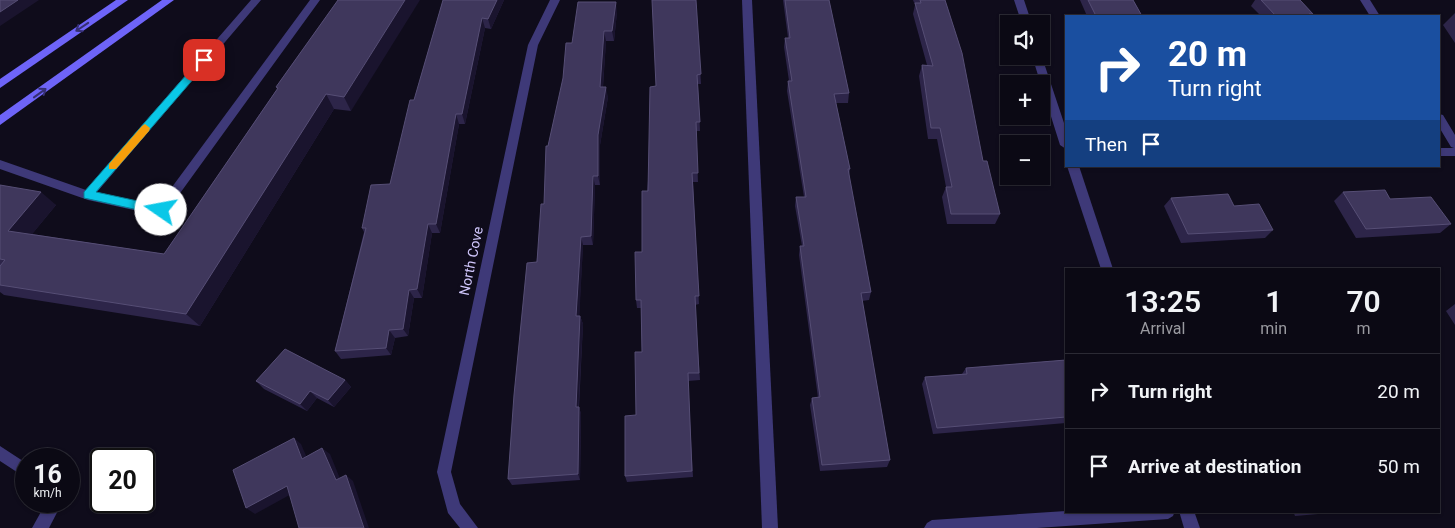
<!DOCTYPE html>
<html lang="en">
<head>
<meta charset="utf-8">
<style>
	body { margin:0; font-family:Roboto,sans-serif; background:#14121d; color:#f1f3f6; height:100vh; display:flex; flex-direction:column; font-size:19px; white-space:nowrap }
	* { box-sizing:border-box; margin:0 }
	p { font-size:16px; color:#9a9aa0 }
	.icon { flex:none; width:28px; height:28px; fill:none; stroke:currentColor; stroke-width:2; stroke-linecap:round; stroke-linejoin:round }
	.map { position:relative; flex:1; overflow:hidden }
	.details { position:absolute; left:1065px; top:268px; width:375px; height:245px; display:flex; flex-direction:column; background:#0b0914; border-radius:0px; box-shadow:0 1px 4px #0004,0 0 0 1px #2b2a34 }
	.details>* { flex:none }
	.banner { position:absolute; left:1065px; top:15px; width:375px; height:152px; border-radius:0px; box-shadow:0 1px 4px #0004,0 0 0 1px #2b2a34; background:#1a4fa0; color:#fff; overflow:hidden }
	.tools { position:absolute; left:1000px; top:15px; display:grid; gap:10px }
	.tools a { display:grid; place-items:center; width:50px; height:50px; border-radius:0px; background:#0b0914; box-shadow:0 1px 4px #0004,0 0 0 1px #2b2a34; font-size:25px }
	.speed { position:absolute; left:15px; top:448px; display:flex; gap:10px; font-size:25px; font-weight:700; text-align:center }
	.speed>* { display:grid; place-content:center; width:65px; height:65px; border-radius:50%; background:#0b0914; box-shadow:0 1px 4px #0004,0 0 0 1px #2b2a34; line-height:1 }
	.speed small { font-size:12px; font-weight:400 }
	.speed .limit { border:2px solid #111; border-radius:8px; background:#fff; color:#111 }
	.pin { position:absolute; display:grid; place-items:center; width:42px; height:42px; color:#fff; margin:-21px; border-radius:10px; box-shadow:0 2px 8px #0006 }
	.me { position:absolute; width:55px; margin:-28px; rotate:282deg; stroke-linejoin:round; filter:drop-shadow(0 0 4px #0008) }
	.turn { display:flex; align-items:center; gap:18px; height:105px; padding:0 20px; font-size:22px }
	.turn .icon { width:65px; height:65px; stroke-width:2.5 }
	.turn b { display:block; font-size:35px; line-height:42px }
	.then { display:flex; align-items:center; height:48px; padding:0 20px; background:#0003; gap:10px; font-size:19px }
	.eta { display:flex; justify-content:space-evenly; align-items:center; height:85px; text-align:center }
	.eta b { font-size:30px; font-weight:600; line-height:35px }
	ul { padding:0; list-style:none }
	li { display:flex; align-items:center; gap:15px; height:75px; padding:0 20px; border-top:1px solid #2b2a34 }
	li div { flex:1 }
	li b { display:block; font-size:19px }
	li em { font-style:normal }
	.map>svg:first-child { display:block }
</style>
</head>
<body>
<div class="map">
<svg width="1455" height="528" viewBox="0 0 1455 528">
	<rect width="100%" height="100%" fill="#0f0c1b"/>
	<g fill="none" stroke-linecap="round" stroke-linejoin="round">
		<g fill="#3e3978" fill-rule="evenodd">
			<polygon points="251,0 261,0 97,192 158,206 310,0 320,0 165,214 161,216 88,200 0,169 0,160 86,190"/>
			<polygon points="0,446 26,463 26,478 0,461"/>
			<polygon points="47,501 63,501 49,528 32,528"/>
		</g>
		<g fill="#3e3978" fill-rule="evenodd">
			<polygon points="550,0 560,0 538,45 451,472 460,504 478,528 460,528 448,513 437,472 528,45"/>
			<polygon points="742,0 752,0 778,528 762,528"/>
			<polygon points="1014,0 1024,0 1032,24 1022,24"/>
			<polygon points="1360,0 1370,0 1380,16 1370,16"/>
			<polygon points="1041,54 1066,129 1066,149 1060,145 1032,56 1041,56"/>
			<polygon points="1439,114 1443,115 1455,135 1455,156 1439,156 1439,148 1454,148 1451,147 1439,127"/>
			<polygon points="1067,166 1079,166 1113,269 1101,269"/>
			<polygon points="1066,511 1175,511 1173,516 1168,519 1037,528 924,528 927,523 932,520"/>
			<polygon points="1179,511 1194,511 1200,528 1184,528"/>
		</g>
		<g fill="#6e64f8" fill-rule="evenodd">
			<polygon points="116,0 128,0 0,88 0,79"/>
			<polygon points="162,0 174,0 0,125 0,115"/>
		</g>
	</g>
	<g fill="#2d2549">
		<polygon points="338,0 351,111 334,109 200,326 4,295 0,292 0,185 56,205 32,234 164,254 277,89 276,87"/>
		<polygon points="443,0 504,0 491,29 485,28 465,124 459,124 440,233 432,233 422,298 414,298 408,336 395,338 391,355 341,359 335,351 364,232 362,228 390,184 414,100"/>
		<polygon points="696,0 701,84 698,84 700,131 696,131 698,182 693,182 699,304 695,305 700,380 688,381 693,477 627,482 625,476 636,415 642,352 641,308 637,308 636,300 642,252 656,86"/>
		<polygon points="783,0 829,0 849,93 848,103 836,103 850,169 849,176 871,292 869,300 862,301 890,460 887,467 820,471 810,405 812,398 818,398 799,255 800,246 802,246 795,206 796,197 804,197 787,91 788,81 789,81 784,47 785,38 788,38"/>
		<polygon points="913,0 945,0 983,161 1000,214 995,224 947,224 942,197 946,187 937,139 928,139 919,76 922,65 927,65 913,14 915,5"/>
		<polygon points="1080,0 1133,0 1142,16 1087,16"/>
		<polygon points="1255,0 1300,0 1313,14 1311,16 1261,16 1251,6"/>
		<polygon points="617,12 614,41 606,41 603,87 608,97 600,145 600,185 595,185 593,245 583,245 579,316 580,316 583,324 579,407 581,414 580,480 512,485 508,479 544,204 548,146 572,43"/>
		<polygon points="1455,13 1455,43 1443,25"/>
		<polygon points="1343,192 1390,199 1451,224 1440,233 1356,238 1334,201"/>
		<polygon points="1171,198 1234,206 1273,230 1265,238 1181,243 1164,206"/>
		<polygon points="1455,304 1455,325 1446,311"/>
		<polygon points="1066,360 1066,423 933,434 922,384 925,377 962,374 966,368"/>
		<polygon points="345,380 351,387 334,407 317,398 307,411 264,389 256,381"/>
		<polygon points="1293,511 1353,511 1295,516"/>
	</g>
	<g fill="#1a142e">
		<polygon points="18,0 39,0 0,26 0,12"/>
		<polygon points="405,0 420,0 351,111 344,97"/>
		<polygon points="497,0 504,0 491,29 488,19"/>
		<polygon points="616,2 617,12 614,41 612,31"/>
		<polygon points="482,18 485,28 465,124 462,114"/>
		<polygon points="604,31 606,41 602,97 600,87"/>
		<polygon points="606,87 608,97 600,145 600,185 598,176 598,135"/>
		<polygon points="326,94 334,109 200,326 186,314"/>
		<polygon points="456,114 459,124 440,233 436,224"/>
		<polygon points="593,176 595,185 593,245 591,236"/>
		<polygon points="41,192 56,205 24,244 8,231"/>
		<polygon points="428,224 432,233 422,298 417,289"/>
		<polygon points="581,237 583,245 579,324 576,316"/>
		<polygon points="409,290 414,298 408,336 403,329"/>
		<polygon points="580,316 583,324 578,414 576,407"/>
		<polygon points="389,330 395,338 391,355 386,348"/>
		<polygon points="345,380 351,387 334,407 328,400"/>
		<polygon points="310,391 317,398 307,411 300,404"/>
		<polygon points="579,407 581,414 580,480 578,474"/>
		<polygon points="294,438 301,444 310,465 302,459"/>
		<polygon points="322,448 330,454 343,486 336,480"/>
		<polygon points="346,475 353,481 369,528 364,528"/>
		<polygon points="287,486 295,492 255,514 246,508"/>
	</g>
	<g fill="#3f375c" stroke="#564e75">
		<polygon points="0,0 18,0 0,12"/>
		<polygon points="338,0 405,0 344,97 326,94 186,314 0,285 0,266 5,260 0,259 0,185 41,192 8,231 164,254 278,88 276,87"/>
		<polygon points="443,0 497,0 488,19 482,18 462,114 456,114 436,224 428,224 417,289 409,290 403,329 389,330 386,348 335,351 366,228 362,228 371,185 390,184 410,100 414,100"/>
		<polygon points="652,0 696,0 701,74 697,75 700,122 696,122 698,173 692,173 699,296 695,296 699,373 688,373 692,471 625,476 625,416 636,415 635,352 642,352 641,300 636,300 635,252 642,252 642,191 648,191 650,87 656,86"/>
		<polygon points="785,0 829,0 849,93 834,94 850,169 848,169 871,292 861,293 890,460 822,465 812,398 820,397 800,246 804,246 796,197 806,197 788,81 792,81 785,38 790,38"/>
		<polygon points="920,0 945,0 962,53 983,161 987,161 1000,214 951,214 946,187 952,187 940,128 931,128 922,65 933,66 915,3 921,3"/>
		<polygon points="1088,0 1133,0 1142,16 1096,16"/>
		<polygon points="1261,0 1300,0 1313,14 1309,14 1311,16 1276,16"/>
		<polygon points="578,2 616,2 612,31 604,31 600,87 606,87 598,135 598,176 593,176 591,236 581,237 576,316 580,316 576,407 579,407 578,474 508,479 514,395 527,263 537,262 541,204 544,204 546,146 548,146 563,78 566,43 572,43"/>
		<polygon points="1385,190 1390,199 1431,197 1451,224 1366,229 1343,192"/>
		<polygon points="1228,194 1234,206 1259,204 1273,230 1188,234 1171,198"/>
		<polygon points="285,349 345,380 328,400 310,391 300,404 256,381"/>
		<polygon points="1066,360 1066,417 937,428 925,377 967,374 966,368"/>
		<polygon points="294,438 302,459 322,448 336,480 346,475 364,528 299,528 287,486 246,508 233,470"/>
	</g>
	<defs><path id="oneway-shaft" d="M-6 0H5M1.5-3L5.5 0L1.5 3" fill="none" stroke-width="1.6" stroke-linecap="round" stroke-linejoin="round" transform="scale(1.25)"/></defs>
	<g stroke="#352f73">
		<use href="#oneway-shaft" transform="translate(82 27) rotate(146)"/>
		<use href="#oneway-shaft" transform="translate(40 93) rotate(-36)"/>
	</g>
	<polygon fill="#0ac7e7" stroke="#068196" points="204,57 208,58 208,62 96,192 161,206 166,210 165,214 161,215 84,198 84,192 201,58"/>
	<polygon fill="#f59e0b" points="145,124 150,128 149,131 116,169 109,169 109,164 142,126"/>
	<g text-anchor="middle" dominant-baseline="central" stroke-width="5" stroke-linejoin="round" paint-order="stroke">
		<g font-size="14" fill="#d1c8fd" stroke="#0f0c1b">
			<text transform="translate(471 261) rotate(-78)">North Cove</text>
		</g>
	</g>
</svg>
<div class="tools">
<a><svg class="icon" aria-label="sound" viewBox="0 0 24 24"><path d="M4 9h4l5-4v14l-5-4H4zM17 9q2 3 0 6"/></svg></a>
<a>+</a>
<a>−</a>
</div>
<div class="speed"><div>16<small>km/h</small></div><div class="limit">20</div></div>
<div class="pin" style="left:204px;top:60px;background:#d93025"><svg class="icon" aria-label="arrive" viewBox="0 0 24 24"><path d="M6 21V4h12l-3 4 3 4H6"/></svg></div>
<svg class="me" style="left:161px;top:210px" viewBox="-20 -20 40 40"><circle r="19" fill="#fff"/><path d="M0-13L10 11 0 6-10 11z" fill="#0ac7e7"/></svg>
<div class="banner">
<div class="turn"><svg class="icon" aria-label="right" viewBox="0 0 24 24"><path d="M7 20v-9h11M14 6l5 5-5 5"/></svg><div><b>20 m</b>Turn right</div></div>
<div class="then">Then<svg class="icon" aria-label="arrive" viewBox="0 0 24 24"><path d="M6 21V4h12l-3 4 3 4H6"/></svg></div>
</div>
<section class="details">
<div class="eta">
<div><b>13:25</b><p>Arrival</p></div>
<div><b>1</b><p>min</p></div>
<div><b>70</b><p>m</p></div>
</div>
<ul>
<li><svg class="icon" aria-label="right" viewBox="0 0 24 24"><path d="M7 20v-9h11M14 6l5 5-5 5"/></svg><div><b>Turn right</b></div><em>20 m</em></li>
<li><svg class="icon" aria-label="arrive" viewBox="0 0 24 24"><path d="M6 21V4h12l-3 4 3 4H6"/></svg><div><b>Arrive at destination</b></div><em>50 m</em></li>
</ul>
</section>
</div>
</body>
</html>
